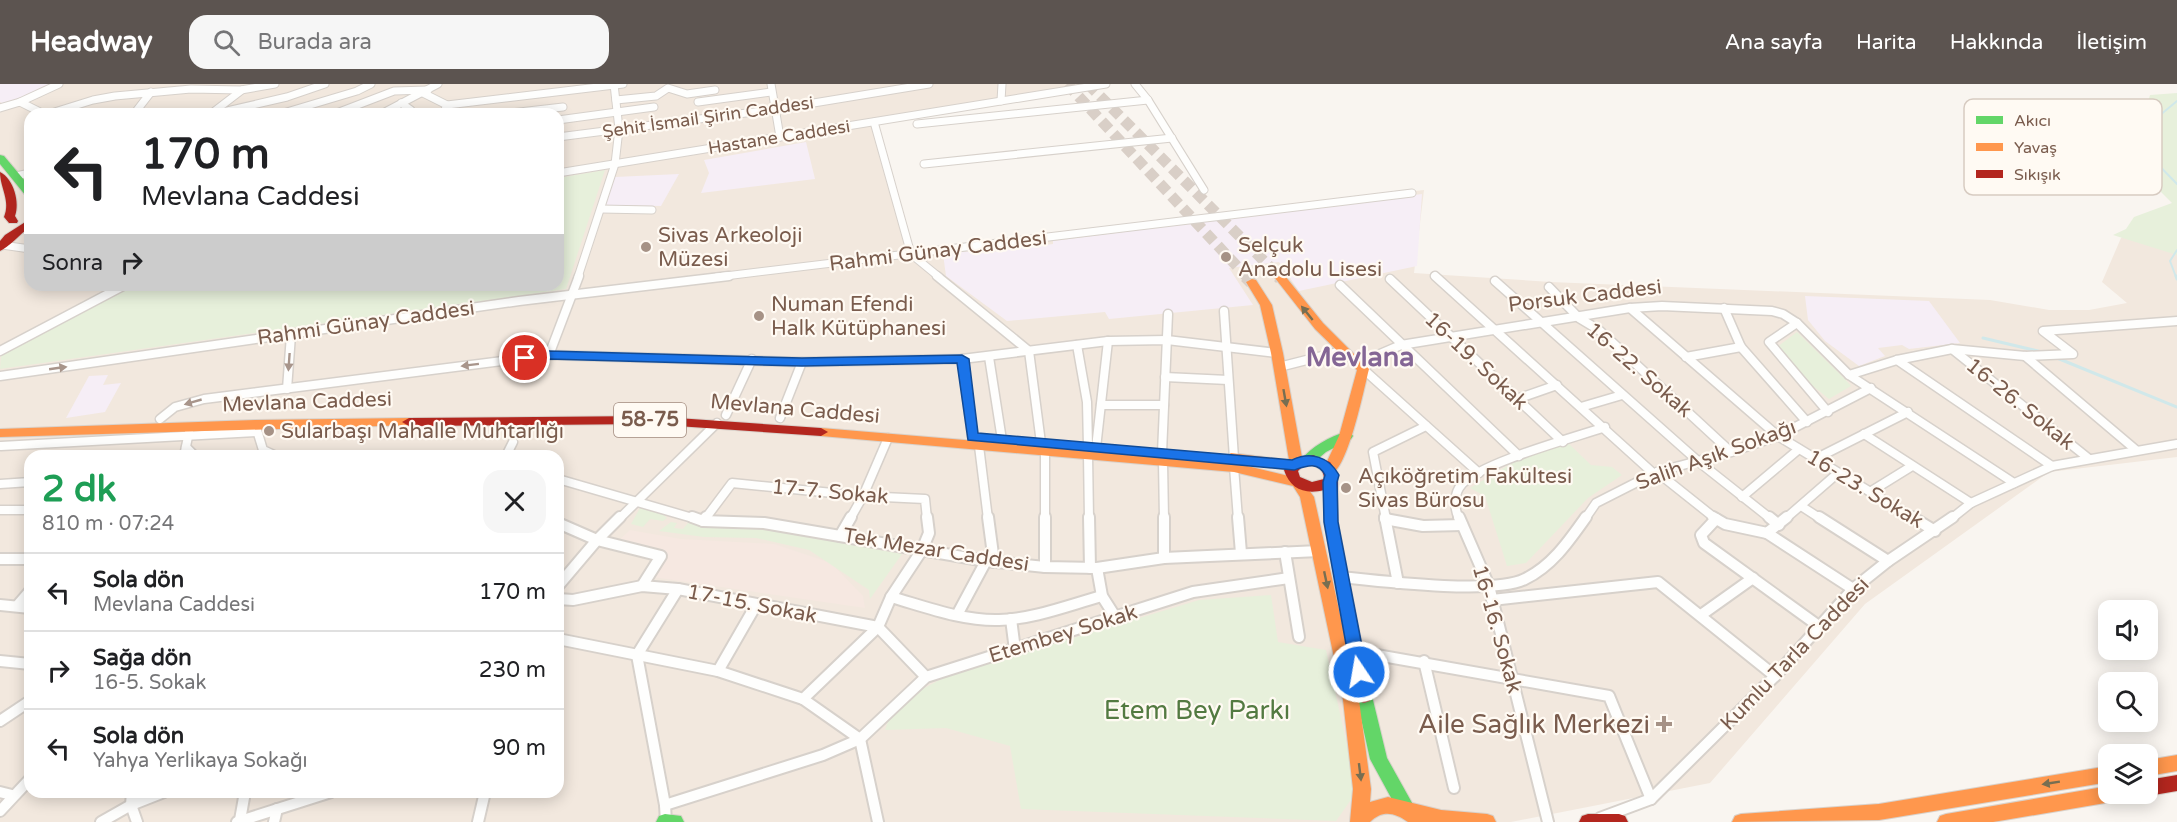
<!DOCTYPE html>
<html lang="tr">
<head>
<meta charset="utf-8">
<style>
	body { margin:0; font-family:"Varela Round",sans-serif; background:#f6f6f6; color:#202124; height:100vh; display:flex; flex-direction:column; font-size:22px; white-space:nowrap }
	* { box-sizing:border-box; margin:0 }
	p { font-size:20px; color:#757577 }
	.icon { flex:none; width:33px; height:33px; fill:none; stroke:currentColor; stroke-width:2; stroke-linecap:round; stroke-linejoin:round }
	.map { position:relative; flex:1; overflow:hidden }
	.side { position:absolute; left:24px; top:366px; width:540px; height:348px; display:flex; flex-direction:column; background:#fff; border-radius:18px; box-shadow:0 3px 15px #0003 }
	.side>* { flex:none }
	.hud { position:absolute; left:24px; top:24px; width:540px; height:183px; border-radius:18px; box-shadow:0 3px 15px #0003; background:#fff; color:#202124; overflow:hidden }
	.buttons { position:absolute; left:2098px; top:516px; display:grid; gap:12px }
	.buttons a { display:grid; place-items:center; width:60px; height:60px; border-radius:12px; background:#fff; box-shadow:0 3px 15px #0003; font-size:30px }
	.pin { position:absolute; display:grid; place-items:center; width:51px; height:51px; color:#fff; margin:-26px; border:3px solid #fff; border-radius:50%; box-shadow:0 2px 6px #0007 }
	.me { position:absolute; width:66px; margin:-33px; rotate:348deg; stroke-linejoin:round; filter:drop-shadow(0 0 4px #0008) }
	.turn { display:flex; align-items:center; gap:21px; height:126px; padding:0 18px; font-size:27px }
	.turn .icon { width:78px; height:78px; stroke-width:2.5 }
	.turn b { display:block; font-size:42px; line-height:51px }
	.then { display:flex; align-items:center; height:57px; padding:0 18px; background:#0003; gap:12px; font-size:22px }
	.round { display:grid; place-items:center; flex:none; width:63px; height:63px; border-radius:18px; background:#f6f6f6 }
	.overview { display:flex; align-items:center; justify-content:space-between; height:102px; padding:0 18px }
	h1 { font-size:36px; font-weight:700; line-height:45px; color:#1e9e55 }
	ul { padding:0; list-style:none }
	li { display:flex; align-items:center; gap:18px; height:78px; padding:0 18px; border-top:2px solid #e0e0e0 }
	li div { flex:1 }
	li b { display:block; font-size:22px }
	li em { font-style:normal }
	header { display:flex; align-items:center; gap:36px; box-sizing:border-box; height:84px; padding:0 30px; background:#5c5450; color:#fff }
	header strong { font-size:28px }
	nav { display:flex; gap:33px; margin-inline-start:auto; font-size:21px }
	.search { width:420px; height:54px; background:#f6f6f6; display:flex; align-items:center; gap:15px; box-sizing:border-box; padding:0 21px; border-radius:18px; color:#757577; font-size:22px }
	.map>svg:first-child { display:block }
</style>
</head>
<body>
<header>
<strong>Headway</strong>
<div class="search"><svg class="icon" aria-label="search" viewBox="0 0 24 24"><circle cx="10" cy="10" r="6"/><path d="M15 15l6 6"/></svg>Burada ara</div>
<nav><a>Ana sayfa</a><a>Harita</a><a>Hakkında</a><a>İletişim</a></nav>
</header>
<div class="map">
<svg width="2177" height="738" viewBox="0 0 2177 738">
	<rect width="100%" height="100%" fill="#f9f5f0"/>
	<path fill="#f2e8de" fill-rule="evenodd" d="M0,0h1096l-223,36 36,130 515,-60 -10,83 137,9 439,18 59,10h40l38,-7 -25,-21 19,-44 9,-8 47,-23v250l-128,15 -184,132 -155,179 -199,39h-1511zM30,30h528v171h-528zM30,372h528v336h-528z"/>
	<polygon fill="#f6e8e1" points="630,446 681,455 774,460 831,479 863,512 865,524 653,493 667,470 617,458"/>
	<g fill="#f6eef6">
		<polygon points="0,0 56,0 6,21 0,18"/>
		<polygon points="806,58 815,95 701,109 709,89 704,76"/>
		<polygon points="679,90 661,122 605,121 615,93"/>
		<polygon points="1422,110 1417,182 1299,207 1279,178 1229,184 1253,221 1109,235 1105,228 1007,237 946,192 943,170 972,167 973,170 1007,166 1007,163 1021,161 1022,164 1053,160 1053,157"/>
		<polygon points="1805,212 1929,217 1960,259 1909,265 1902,261 1878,264 1885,272 1859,282 1825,257 1808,236"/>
		<polygon points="108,291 103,301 121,299 105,328 66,334 89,292"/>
	</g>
	<g fill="#e7f0db">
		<polygon points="2177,9 2177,171 2113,151 2126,145 2134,133 2172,119 2115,62 2133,32 2145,28 2150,11"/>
		<polygon points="605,86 566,205 0,285 1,272 132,201 558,201 558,94"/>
		<polygon points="1797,248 1845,295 1851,302 1829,315 1808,298 1777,263"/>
		<polygon points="1568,359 1591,381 1612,383 1622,391 1588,414 1526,479 1507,482 1485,412 1470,404 1514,378"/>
		<path d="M640,424c11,0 19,2 27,10l-4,3 -13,-2 -7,8 -12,-3z"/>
		<polygon points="671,438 677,439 674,444 683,445 688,439 710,443 761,444 902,470 870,515 869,506 809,466 756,454 704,453 659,447"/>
		<polygon points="1271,511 1278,558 1326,566 1357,707 1336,737 1021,725 1010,662 946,644 885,646 894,620 947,592 1199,516"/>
	</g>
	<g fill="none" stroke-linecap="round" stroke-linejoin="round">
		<g stroke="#d0e8ea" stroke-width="2">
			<polyline points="2177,17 2141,47 2141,63 2177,100"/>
			<polyline points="2176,193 2170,177 2177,166"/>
		</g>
		<g stroke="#d0e8ea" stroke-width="3">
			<polyline points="2176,192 2177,195"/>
			<polyline points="1983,254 2042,268"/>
			<polyline points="2057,274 2177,323"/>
		</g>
		<g stroke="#d9cfc7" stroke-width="11" stroke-dasharray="11 6" stroke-linecap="butt">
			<polyline points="1067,0 1247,193"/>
			<polyline points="1088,0 1280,193"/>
		</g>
		<g stroke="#d9cfc7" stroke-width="14" stroke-dasharray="14 7" stroke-linecap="butt">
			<polyline points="1246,192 1252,198"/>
			<polyline points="1279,192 1281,194"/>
		</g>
		<g stroke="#d7d1cb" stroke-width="9">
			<g id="street-far2">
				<polyline points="771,0 780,53"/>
				<polyline points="1135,0 1148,16 1204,106"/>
				<polyline points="421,8 447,21 443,30"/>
				<polyline points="616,16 656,12 668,4 687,10 715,6"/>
				<polyline points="1001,17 1002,0"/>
				<polyline points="20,18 59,0"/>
				<polyline points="698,18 771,8"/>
				<polyline points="401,19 411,26 408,30"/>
				<polyline points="447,21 623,0"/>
				<polyline points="0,24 20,18 44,30"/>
				<polyline points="212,29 242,6"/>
				<polyline points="48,30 93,16 115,12 191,5 241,6 275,0"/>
				<polyline points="134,30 151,8"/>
				<polyline points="214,30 287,13 325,0"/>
				<polyline points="280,30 357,7 371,0"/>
				<polyline points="334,30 394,7 428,6"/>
				<polyline points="381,30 438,0"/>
				<polyline points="502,30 563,23"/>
				<polyline points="558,36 654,23"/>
				<polyline points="874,38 911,170 939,193"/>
				<polyline points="917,40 1148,16"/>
				<polyline points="558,53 777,25 929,0"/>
				<polyline points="924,80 1172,54"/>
				<polyline points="558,89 1106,0"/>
				<polyline points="16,92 30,89"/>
				<polyline points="601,125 652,126"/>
				<polyline points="2,161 30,165"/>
				<polyline points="578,193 615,80 619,45 614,0"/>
				<polyline points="717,193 1412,109"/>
			</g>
		</g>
		<g stroke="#d7d1cb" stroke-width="11">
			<g id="street-far1">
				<polyline points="937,192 1029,267 1041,359"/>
				<polyline points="1435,192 1653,389"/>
				<polyline points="1390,195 1563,358"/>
				<polyline points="1495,197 1699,378 1771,435"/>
				<polyline points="1340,201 1519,372"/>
				<polyline points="1549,203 1579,234 1599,246 1731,368"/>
				<polyline points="1630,224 1778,352 1915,435"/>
				<polyline points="1724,224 1741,263 1807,338"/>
				<polyline points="1224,227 1234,374"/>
				<polyline points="1797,239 1769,258 1828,328"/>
				<polyline points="1077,261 1087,318 1088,363"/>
				<polyline points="1952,265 2088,374"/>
				<polyline points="0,267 125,201"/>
				<polyline points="549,271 579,192"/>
				<polyline points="2025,272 2136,366"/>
				<polyline points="989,273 1002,356"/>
				<polyline points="1686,273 1741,263"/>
				<polyline points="962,275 972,353"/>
				<polyline points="1897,276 2052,382"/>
				<polyline points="1279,283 1342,267"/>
				<polyline points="1849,291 1897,276 1952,265 2025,272 2073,270 2043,247 2177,237"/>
				<polyline points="0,292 519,217 729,192"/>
				<polyline points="1165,293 1228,296"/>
				<polyline points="287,305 291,251"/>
				<polyline points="1517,315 1557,301"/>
				<polyline points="1101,321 1164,321"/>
				<polyline points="1581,323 1622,311"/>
				<polyline points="726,331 752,275"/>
				<polyline points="780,334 802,278"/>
				<polyline points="160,335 175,323 204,315 549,271 802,278 962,275 1108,257 1167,256 1277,269"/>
				<polyline points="256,343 263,366 276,372"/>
				<polyline points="1864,350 1971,419"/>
				<polyline points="1,362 257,348"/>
				<polyline points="979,362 988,435"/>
				<polyline points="186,363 195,372"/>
				<polyline points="1096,364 1108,257"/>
				<polyline points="1045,368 1045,435"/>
				<polyline points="1162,369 1168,230"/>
				<polyline points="1088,371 1089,435"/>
				<polyline points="184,372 189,348"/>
				<polyline points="506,372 513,358"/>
				<polyline points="1815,375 1908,328"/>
				<polyline points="1163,378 1164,435"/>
				<polyline points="1234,383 1238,435"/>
				<polyline points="1657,388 1716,435"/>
				<polyline points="1479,389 1363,285 1380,270 1401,261 1630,224 1662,222 1772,227 1783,230 1797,239 1849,291 2014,399"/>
				<polyline points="558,395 696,435"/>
				<polyline points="0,400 30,398"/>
				<polyline points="1870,408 1912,382"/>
				<polyline points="1742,413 1799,365"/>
				<polyline points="1801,422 1821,435"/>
				<polyline points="0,426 30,426"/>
				<polyline points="619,435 717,339"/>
				<polyline points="705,435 732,399 863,412 925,415 927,435"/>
				<polyline points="850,435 863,412 888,354"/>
				<polyline points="1386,435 1373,368 1426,342"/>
				<path d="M1459,435c-5,-11 -6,-25 3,-35 21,-22 111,-46 143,-57"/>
				<polyline points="1585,435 1596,419 1657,388 1731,368 1778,352 1871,304"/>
				<polyline points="1785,435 1838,389"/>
				<polyline points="1951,435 1971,419 2052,382 2177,360"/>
			</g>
		</g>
		<g stroke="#d7d1cb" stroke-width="14">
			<g id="street">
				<polyline points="692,433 703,437 764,439 986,477 1045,483 1097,484 1164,474 1319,467"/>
				<polyline points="988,433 994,478"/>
				<polyline points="1045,433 1045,483"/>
				<polyline points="1089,433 1090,484"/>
				<polyline points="1164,433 1164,474"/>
				<polyline points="1238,433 1241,469"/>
				<polyline points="1385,433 1398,499"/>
				<polyline points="1459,433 1489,502 1548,738"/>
				<polyline points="1713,433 1725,440 1767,449 1787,433"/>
				<polyline points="1769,433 1779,441"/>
				<polyline points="1819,433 1888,477"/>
				<polyline points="1912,433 1935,447"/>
				<polyline points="1385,435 1423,442 1462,441"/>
				<polyline points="1716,435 1701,451 1704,459 1820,543"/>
				<polyline points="703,437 706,433"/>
				<polyline points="558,439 597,456 661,472 642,502"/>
				<polyline points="1767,449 1853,505"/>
				<polyline points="840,452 851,433"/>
				<polyline points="1285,468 1299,553"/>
				<polyline points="0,475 30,475"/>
				<polyline points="1097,484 1102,512 1116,534"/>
				<path d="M1341,493c38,4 153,18 184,2 27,-13 44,-38 61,-62"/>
				<polyline points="558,502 597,456 620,433"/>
				<path d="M891,513c35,10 71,24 108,23 35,-1 70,-15 103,-24"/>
				<polyline points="558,515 573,516 642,502 678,505 878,543 926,593"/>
				<polyline points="1492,516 1658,498 1775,592"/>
				<polyline points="0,521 30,524"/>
				<polyline points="18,521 30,507"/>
				<polyline points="957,531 986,477"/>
				<polyline points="1701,531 1753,494"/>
				<polyline points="1011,535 1015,566"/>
				<polyline points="558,555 718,587 803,615 860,655 878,738"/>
				<polyline points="1354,567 1609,612 1651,715"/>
				<polyline points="0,577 30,580"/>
				<polyline points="1424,577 1454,704"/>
				<polyline points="718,587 756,521"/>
				<polyline points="803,615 878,543 891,513 922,466 929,449 927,433"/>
				<polyline points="0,637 30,617"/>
				<polyline points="0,708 12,711"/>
				<polyline points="132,708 131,721 137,738"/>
				<polyline points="665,721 823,671 860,655 926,593 1193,508 1289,494"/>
				<polyline points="0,727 30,695"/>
				<polyline points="1600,734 1651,715 1775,592 1853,505 1888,477 1953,433"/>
				<polyline points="240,736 245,708"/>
				<polyline points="101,738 131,721 164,708"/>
				<polyline points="237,738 331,708"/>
				<polyline points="274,738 277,725"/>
				<polyline points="478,738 485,708"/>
				<polyline points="666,738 665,721 637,571 678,505"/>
			</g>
		</g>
		<g stroke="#d9d2cb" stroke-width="2">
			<g id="fast">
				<polygon points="0,71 4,72 30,103 30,113 26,112 0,80"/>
				<path d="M1346,348l5,1 2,3 -2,3 -25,13 -13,11h-10l-2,-3c10,-13 29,-24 45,-28z"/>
				<polygon points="1364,605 1370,607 1372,612 1387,674 1416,726 1413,732 1407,734 1401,732 1370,675 1356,612 1358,607"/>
				<polygon points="665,730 681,732 684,738 656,738 659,732"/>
			</g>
		</g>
		<g stroke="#d9d2cb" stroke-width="2">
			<g id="slow">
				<path d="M1281,191l4,1 38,47 46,46c-5,19 -21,101 -39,106l-7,-5 16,-34 18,-66 -42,-41 -40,-51z"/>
				<path d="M1252,195l4,1 16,25 11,48 20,110 -4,5 -5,2 -55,-6 62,15 13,18 45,203 12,89 -1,13 18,-5 53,13 46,4 6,2 3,6h-88c-14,-10 -26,-12 -38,0h-20l3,-33 -10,-89 -43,-203 -7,-11 -59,-14 -413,-36 -7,-4 7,-4 407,34 -4,-4 7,-5 58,7 -18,-107 -11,-48 -14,-23z"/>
				<polygon points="409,334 416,338 414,341 0,353 0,345 255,336"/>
				<polygon points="2177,671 2177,687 2148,692 2148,676"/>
				<polygon points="2109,682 2109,698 1879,736 1732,738 1735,732 1741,730 1879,720"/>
				<polygon points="2109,702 2109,710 2120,710 2117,716 2111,718 1993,738 1937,738 1940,732 1946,730"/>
			</g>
		</g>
		<g stroke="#d9d2cb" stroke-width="2">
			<g id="jam">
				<path d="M0,88c14,7 20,31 15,44l3,5 -1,2h-8l-5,-6c7,-16 -4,-29 -4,-45z"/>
				<path d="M30,135v8c-9,6 -22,21 -30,24v-10l5,-6z"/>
				<polygon points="648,332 821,344 828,348 821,352 648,340 409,342 402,338 409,334"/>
				<path d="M1313,371l17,7 8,11v49l34,174 -2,5 -6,2 -6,-2 -2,-5 -32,-174v-32c-19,5 -34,-1 -40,-20l11,-12zM1304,381c10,0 20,2 20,14l-12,3 -12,-5 -2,-6z"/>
				<polygon points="2177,691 2177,707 2148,712 2142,710 2148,710 2148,696"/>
				<polygon points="1588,730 1619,730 1625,732 1628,738 1579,738 1582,732"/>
			</g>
		</g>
		<use href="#street-far2" stroke="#fefefd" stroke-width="7"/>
		<use href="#street-far1" stroke="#fefefd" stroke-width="8"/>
		<use href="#street" stroke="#fefefd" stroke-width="10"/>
		<use href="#fast" fill="#63d668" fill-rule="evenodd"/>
		<use href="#slow" fill="#ff974d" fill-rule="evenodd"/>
		<use href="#jam" fill="#b3261e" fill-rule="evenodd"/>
	</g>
	<defs><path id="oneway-solid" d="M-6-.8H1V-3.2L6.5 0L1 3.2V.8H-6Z" transform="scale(1.5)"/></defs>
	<g fill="#776e51">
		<use href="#oneway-solid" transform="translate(1307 229) rotate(-129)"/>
		<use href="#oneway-solid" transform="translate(1285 314) rotate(80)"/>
		<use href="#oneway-solid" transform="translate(1326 496) rotate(78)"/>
		<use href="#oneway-solid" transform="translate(1360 688) rotate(83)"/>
		<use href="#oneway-solid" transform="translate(2051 699) rotate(171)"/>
	</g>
	<g fill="#a8958b">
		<use href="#oneway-solid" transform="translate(289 278) rotate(94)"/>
		<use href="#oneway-solid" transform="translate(470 281) rotate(173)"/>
		<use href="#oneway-solid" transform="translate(58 284) rotate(-8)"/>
		<use href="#oneway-solid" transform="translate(193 318) rotate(164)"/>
	</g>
	<path fill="#1a73e8" stroke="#114b97" stroke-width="1.5" d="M549,267l253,7 160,-3 7,4 9,74 314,27c19,-9 37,-3 47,15l-2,7 1,40 29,150 -2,5 -6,2 -6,-2 -2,-5 -27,-150 -1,-40 2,-7c-7,-14 -19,-9 -31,-5l-326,-30 -11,-77 -155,3 -253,-7 -24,3 -6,-4 6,-4z"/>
	<g fill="#a69286" stroke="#fffaf3" stroke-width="2">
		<circle cx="646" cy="163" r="6"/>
		<circle cx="1226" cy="173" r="6"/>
		<circle cx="759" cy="232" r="6"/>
		<circle cx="269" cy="347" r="6"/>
		<circle cx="1346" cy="404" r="6"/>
		<path d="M1661 631h6v6h6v6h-6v6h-6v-6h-6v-6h6z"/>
	</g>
	<g text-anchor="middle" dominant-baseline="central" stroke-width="4.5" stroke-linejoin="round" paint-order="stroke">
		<g font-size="18" fill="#7a5c4d" stroke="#fffaf3">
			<text transform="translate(708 33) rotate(-8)">Şehit İsmail Şirin Caddesi</text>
			<text transform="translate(779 53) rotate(-9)">Hastane Caddesi</text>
		</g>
		<rect fill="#fffaf3" stroke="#a28b7f" stroke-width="1.5" x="614" y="319" width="72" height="34" rx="4.5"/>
		<g font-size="20" font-weight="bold" fill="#7a5c4d">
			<text x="650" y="336">58-75</text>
		</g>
		<g font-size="21" fill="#7a5c4d" stroke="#fffaf3" text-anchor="start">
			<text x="658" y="151">Sivas Arkeoloji<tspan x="658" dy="24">Müzesi</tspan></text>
			<text x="1238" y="161">Selçuk<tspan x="1238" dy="24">Anadolu Lisesi</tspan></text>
			<text x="771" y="220">Numan Efendi<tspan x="771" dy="24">Halk Kütüphanesi</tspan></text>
			<text x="281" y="347">Sularbaşı Mahalle Muhtarlığı</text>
			<text x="1358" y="392">Açıköğretim Fakültesi<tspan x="1358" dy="24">Sivas Bürosu</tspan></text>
		</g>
		<g font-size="21" fill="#7a5c4d" stroke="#fffaf3">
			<text transform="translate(938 167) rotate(-7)">Rahmi Günay Caddesi</text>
			<text transform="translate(1585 212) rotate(-7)">Porsuk Caddesi</text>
			<text transform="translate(366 239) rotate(-8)">Rahmi Günay Caddesi</text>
			<text transform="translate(1476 277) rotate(43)">16-19. Sokak</text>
			<text transform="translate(1639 286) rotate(41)">16-22. Sokak</text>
			<text transform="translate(307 318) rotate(-2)">Mevlana Caddesi</text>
			<text transform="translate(2020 320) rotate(39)">16-26. Sokak</text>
			<text transform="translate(795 325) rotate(5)">Mevlana Caddesi</text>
			<text transform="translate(1716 371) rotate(-20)">Salih Aşık Sokağı</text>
			<text transform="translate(1865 405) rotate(31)">16-23. Sokak</text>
			<text transform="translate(830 408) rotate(5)">17-7. Sokak</text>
			<text transform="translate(936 466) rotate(9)">Tek Mezar Caddesi</text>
			<text transform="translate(752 520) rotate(11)">17-15. Sokak</text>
			<text transform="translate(1497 545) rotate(74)">16-16. Sokak</text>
			<text transform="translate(1063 550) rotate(-17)">Etembey Sokak</text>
			<text transform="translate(1795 570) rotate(-46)">Kumlu Tarla Caddesi</text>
		</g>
		<g font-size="26" fill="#537a41" stroke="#fffaf3">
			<text x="1197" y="626">Etem Bey Parkı</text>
		</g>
		<g font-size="26" fill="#7a5c4d" stroke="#fffaf3" text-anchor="end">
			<text x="1650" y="640">Aile Sağlık Merkezi</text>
		</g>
		<g font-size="27" font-weight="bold" fill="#846695" stroke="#fffaf3">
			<text x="1360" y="273">Mevlana</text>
		</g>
	</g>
	<rect x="1964" y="15" width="198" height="96" rx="9" fill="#fffaf3" stroke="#d7cbc1" stroke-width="1.5"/>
	<rect x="1976" y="32" width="27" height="8" fill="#63d668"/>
	<rect x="1976" y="59" width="27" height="8" fill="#ff974d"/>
	<rect x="1976" y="86" width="27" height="8" fill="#b3261e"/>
	<g font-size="16" fill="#7a5c4d">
		<text x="2014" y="42">Akıcı</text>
		<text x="2014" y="69">Yavaş</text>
		<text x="2014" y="96">Sıkışık</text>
	</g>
</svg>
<div class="buttons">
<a><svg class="icon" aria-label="sound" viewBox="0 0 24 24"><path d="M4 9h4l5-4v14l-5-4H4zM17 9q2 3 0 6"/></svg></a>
<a><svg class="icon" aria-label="search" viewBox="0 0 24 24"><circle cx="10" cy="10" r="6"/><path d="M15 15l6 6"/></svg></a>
<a><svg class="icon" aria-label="layers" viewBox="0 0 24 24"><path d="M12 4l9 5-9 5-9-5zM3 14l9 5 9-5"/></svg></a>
</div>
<div class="pin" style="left:525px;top:274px;background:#d93025"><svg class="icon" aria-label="arrive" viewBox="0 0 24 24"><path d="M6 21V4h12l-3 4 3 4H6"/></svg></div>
<svg class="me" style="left:1359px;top:588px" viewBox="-20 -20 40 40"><circle r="17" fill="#1a73e8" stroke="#fff" stroke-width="3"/><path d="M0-11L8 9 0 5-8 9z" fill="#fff"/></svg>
<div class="hud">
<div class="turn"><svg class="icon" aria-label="left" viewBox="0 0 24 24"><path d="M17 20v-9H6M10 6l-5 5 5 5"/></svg><div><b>170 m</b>Mevlana Caddesi</div></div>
<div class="then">Sonra<svg class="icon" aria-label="right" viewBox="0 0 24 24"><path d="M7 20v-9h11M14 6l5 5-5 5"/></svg></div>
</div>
<section class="side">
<div class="overview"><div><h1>2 dk</h1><p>810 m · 07:24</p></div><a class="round"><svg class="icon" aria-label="close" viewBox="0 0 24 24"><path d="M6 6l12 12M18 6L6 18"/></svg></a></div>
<ul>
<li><svg class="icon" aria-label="left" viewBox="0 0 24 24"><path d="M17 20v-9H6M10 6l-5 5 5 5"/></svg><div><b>Sola dön</b><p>Mevlana Caddesi</p></div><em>170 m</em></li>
<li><svg class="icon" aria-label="right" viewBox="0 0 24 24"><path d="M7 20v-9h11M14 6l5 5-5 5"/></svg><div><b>Sağa dön</b><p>16-5. Sokak</p></div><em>230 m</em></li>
<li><svg class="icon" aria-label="left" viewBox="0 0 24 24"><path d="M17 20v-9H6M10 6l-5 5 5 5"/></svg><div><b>Sola dön</b><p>Yahya Yerlikaya Sokağı</p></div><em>90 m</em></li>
</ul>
</section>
</div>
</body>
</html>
